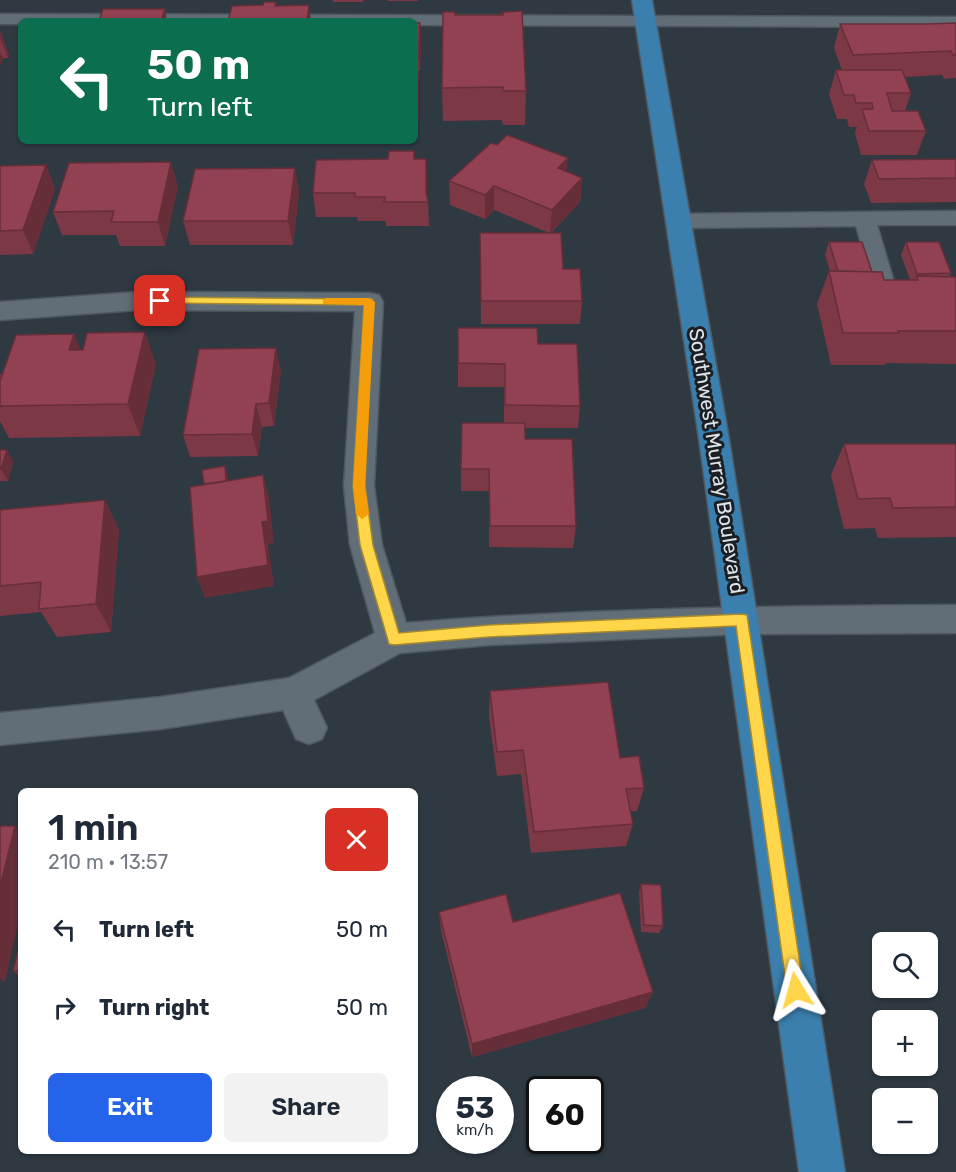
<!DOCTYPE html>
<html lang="en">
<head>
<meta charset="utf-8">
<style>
	body { margin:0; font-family:Rubik,sans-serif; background:#f2f2f3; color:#1f2937; height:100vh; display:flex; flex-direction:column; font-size:22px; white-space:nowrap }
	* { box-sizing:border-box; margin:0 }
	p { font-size:20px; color:#747a83 }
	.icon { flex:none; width:33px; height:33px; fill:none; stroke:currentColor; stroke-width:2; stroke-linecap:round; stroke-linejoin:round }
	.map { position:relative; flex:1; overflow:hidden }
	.sheet { position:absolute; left:18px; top:788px; width:400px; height:366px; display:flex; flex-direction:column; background:#fff; border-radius:9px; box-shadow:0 2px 4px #0004 }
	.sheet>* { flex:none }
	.guide { position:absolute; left:18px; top:18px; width:400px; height:126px; border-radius:9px; box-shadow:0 2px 4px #0004; background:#0b6e4f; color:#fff; overflow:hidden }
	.controls { position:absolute; left:872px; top:932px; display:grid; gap:12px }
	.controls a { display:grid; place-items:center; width:66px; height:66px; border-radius:9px; background:#fff; box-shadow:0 2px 4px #0004; font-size:30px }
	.speed { position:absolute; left:436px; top:1076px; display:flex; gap:12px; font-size:30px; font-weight:700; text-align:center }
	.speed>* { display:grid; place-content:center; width:78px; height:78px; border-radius:50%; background:#fff; box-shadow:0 2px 4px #0004; line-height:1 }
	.speed small { font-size:15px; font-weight:400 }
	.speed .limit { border:3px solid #111; border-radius:9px; background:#fff; color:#111 }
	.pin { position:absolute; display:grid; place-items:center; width:51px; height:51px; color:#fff; margin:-26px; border-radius:12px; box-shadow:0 3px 9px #0006 }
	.me { position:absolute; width:66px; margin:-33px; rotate:352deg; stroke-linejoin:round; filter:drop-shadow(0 0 4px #0008) }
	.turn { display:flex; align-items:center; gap:21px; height:126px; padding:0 30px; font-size:27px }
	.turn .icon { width:78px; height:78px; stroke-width:2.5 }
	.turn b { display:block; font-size:42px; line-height:51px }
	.round { display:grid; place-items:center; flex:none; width:63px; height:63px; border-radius:9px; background:#f2f2f3 }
	.head { display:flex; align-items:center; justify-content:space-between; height:102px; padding:0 30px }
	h1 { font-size:36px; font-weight:600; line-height:45px }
	.cta { display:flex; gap:12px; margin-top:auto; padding:12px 30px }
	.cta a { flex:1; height:69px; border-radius:9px; background:#2563eb; color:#fff; font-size:24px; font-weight:600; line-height:69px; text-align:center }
	.cta a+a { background:#f2f2f3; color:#1f2937 }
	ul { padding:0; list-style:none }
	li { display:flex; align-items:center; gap:18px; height:78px; padding:0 30px }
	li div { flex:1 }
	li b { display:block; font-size:22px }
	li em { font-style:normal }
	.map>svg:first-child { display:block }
</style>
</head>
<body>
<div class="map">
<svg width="956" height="1172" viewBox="0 0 956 1172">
	<rect width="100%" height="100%" fill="#2e3942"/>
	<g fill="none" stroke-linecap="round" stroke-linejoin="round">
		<g stroke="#4e575f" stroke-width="3">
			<g id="service">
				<polygon points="0,14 956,17 956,27 416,25 416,21 21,21 21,24 0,24"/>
				<polygon points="956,211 956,225 877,225 898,295 895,300 887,302 879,300 876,295 856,226 679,228 672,226 669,221 672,216 679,214"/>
			</g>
		</g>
		<g stroke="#4e575f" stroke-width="3">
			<path id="minor" d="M137,292l232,1 10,2 4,7 -9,184 8,59 24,78c183,-15 366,-17 550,-18v28l-213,1 -254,11 -89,8 -86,47 13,28 -5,11 -13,5 -13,-5 -13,-29 -122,19 -161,16v-32l161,-16 128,-19 86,-45 -25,-88 -6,-59 11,-175 -218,-1 -137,10v-18z"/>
		</g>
		<g stroke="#4e575f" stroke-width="3">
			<polygon id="primary" points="632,0 652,0 729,439 845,1172 799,1172 699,439"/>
		</g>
		<use href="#service" fill="#616d77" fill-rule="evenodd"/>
		<use href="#minor" fill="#616d77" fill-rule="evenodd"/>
		<use href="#primary" fill="#3b7fae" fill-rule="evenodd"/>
	</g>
	<g fill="#7d3846">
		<rect x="333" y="0" width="30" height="2"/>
		<rect x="388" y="0" width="30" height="1"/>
		<polygon points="456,15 526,91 525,125 503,125 502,120 443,121 442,88"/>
		<polygon points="416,23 421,36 420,71 416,71"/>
		<polygon points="956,23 956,78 944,79 942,75 905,77 911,93 905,111 926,131 917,155 861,155 855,133 857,127 849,127 847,119 837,119 829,94 836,70 842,70 834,48 840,24 928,24"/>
		<polygon points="0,31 9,55 8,58 3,58 0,65"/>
		<polygon points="416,73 419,73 419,86 418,124 416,124"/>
		<polygon points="415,159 426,159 427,197 428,202 429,226 386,226 386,221 358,221 357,217 316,217 313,193"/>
		<polygon points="956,159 956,202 871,203 864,184 872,160"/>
		<polygon points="46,165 55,189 33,254 0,255 0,166"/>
		<polygon points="295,168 299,192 293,245 190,245 183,221"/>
		<polygon points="567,172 582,178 580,202 551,233 563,269 582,301 580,324 481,324 480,233 549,233 494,210 485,219 450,205 449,181"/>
		<polygon points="178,186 165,246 120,246 116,235 62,235 53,212"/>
		<polygon points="829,242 884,280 910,280 901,255 906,242 951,273 949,277 956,277 956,364 886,363 885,365 831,365 817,304 829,271 830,271 825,255"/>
		<polygon points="538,344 580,406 578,428 525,428 525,439 576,526 573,548 489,547 489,491 461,491 461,469 504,423 504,387 458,387 458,363"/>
		<polygon points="81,350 156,364 140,436 9,438 0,421 0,373 2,377"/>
		<polygon points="281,371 274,426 262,427 258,456 190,457 183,435"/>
		<polygon points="844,444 956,444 956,537 878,538 875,528 844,529 831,475"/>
		<polygon points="0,450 7,450 13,462 8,481 0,481"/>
		<polygon points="105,500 119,530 111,632 57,637 41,612 0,616 0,510"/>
		<polygon points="490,691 644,788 637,811 630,811 633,824 626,846 531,853 521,774 497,776 489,717"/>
		<polygon points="641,884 663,926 659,933 641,932 639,892"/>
		<polygon points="439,912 513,922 645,1008 472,1057 441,930"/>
		<polygon points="21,938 21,977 13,971"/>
	</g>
	<g fill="#662e39">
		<polygon points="309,5 311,21 307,21"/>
		<polygon points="165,9 167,21 161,21"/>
		<polygon points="420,23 421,36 420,71 419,58"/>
		<polygon points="0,31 9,55 8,58 0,38"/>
		<polygon points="0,52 3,58 0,65"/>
		<polygon points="419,73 419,86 418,124 417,111"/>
		<polygon points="568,158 566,182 558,168"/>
		<polygon points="426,159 427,183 427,202 426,192"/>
		<polygon points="171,162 178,186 165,246 158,222"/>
		<polygon points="46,165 55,189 33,254 23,230"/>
		<polygon points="295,168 299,192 293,245 288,221"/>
		<polygon points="582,178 580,202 550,233 552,210"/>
		<polygon points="494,186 494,210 485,219 485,195"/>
		<polygon points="145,332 156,364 140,436 128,404"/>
		<polygon points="74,334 88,366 69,350"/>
		<polygon points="276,348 281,371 274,426 269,403"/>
		<polygon points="256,404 262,427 258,456 252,434"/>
		<polygon points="7,450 13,462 8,481 1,469"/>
		<polygon points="225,466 228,478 230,496 209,500"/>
		<polygon points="263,475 269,497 274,543 268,544 274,586 205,598 197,577 262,522"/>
		<polygon points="105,500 119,530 111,632 96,604"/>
		<polygon points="15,826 21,833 21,911 5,982 0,979 0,887"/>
		<polygon points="653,992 645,1008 472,1057 472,1044"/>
	</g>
	<g fill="#914151" stroke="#662e39" stroke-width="1.5">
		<polygon points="264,2 276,2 275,6 309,5 307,21 228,21 232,6 263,5"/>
		<polygon points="103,9 165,9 161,21 99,21"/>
		<polygon points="522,11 526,91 503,91 503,87 442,88 443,12 455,12 455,15 503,15 503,12"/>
		<polygon points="416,23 420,23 419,58 416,58"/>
		<polygon points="956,23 956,55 953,55 951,51 853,55 840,24 928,24"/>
		<polygon points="836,70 902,70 911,93 887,93 892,111 918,111 926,131 869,131 862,109 873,109 872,103 856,103 854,95 844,95"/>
		<polygon points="416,73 419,73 417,111 416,111"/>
		<polygon points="507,135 568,158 558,168 582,178 552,210 494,186 485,195 449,181 491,143 497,145"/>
		<polygon points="389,151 414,151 414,159 426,159 426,192 428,202 384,202 385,197 355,197 355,193 313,193 316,160 388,159"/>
		<polygon points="956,159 956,178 879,179 872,160"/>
		<polygon points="171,162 158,222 111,222 114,211 53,212 69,163"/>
		<polygon points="46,165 23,230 0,231 0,166"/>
		<polygon points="295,168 288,221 183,221 195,169"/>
		<polygon points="480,233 561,233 563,269 580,269 582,301 481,301"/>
		<polygon points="829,242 862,242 872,272 838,271"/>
		<polygon points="906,242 939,242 951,273 917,274"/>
		<polygon points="829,271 882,272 884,280 918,280 917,276 956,277 956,331 898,331 899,333 843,333"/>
		<polygon points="458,328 537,328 538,344 577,344 580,406 505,405 505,364 458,363"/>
		<polygon points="145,332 128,404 0,406 0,381 16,335 74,334 69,350 83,350 87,333"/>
		<polygon points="276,348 269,403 256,404 252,434 183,435 199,349"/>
		<polygon points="462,423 525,423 525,439 572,439 576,526 490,526 489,469 461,469"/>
		<polygon points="844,444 956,444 956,507 893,508 890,498 858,499"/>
		<polygon points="0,450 7,450 1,469 0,469"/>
		<polygon points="225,466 226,481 204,484 202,470"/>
		<polygon points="263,475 268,521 262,522 268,565 197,577 190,487"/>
		<polygon points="105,500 96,604 39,609 41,582 0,586 0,510"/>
		<polygon points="608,682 620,758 639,756 644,788 626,789 633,824 534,832 523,750 497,752 490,691"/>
		<polygon points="0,826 15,826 0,887"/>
		<polygon points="641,884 661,885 663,926 644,925"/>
		<polygon points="620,893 653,992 472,1044 439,912 506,894 513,922"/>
		<polygon points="21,938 21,971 13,971"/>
	</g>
	<polygon fill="#ffd54a" stroke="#a68a30" stroke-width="1.5" points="160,297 373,299 365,486 373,545 399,633 489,625 742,614 747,615 804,990 802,996 796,998 790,996 787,990 736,626 489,637 394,645 389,644 360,545 353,486 364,305 156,303 154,301"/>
	<polygon fill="#f59e0b" points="327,298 369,298 375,302 365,486 369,514 362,519 356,514 353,486 364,305 323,304 323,299"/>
	<g text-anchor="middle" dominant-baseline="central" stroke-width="6" stroke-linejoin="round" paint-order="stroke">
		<g font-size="20" fill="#dfe6eb" stroke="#1b1f24">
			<text transform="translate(717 461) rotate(81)">Southwest Murray Boulevard</text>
		</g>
	</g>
</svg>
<div class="controls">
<a><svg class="icon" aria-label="search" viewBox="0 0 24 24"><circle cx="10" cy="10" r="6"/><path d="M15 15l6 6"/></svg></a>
<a>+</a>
<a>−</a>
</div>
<div class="speed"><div>53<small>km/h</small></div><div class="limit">60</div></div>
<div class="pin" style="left:160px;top:301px;background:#d93025"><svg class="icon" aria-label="arrive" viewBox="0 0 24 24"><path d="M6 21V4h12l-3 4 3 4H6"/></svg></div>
<svg class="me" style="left:796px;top:990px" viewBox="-20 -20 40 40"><path d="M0-17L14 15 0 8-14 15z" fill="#ffd54a" stroke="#fff" stroke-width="4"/></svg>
<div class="guide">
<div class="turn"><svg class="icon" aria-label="left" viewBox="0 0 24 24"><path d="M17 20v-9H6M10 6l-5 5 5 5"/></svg><div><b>50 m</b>Turn left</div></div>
</div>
<section class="sheet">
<div class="head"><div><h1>1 min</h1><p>210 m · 13:57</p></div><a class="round" style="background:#d93025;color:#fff"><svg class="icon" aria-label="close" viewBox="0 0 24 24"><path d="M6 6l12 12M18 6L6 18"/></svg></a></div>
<ul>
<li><svg class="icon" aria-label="left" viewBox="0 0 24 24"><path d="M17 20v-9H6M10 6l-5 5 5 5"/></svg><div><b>Turn left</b></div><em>50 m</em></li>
<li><svg class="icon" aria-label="right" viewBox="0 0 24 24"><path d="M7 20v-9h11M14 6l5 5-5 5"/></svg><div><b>Turn right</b></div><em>50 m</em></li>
</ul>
<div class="cta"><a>Exit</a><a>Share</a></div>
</section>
</div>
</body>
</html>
